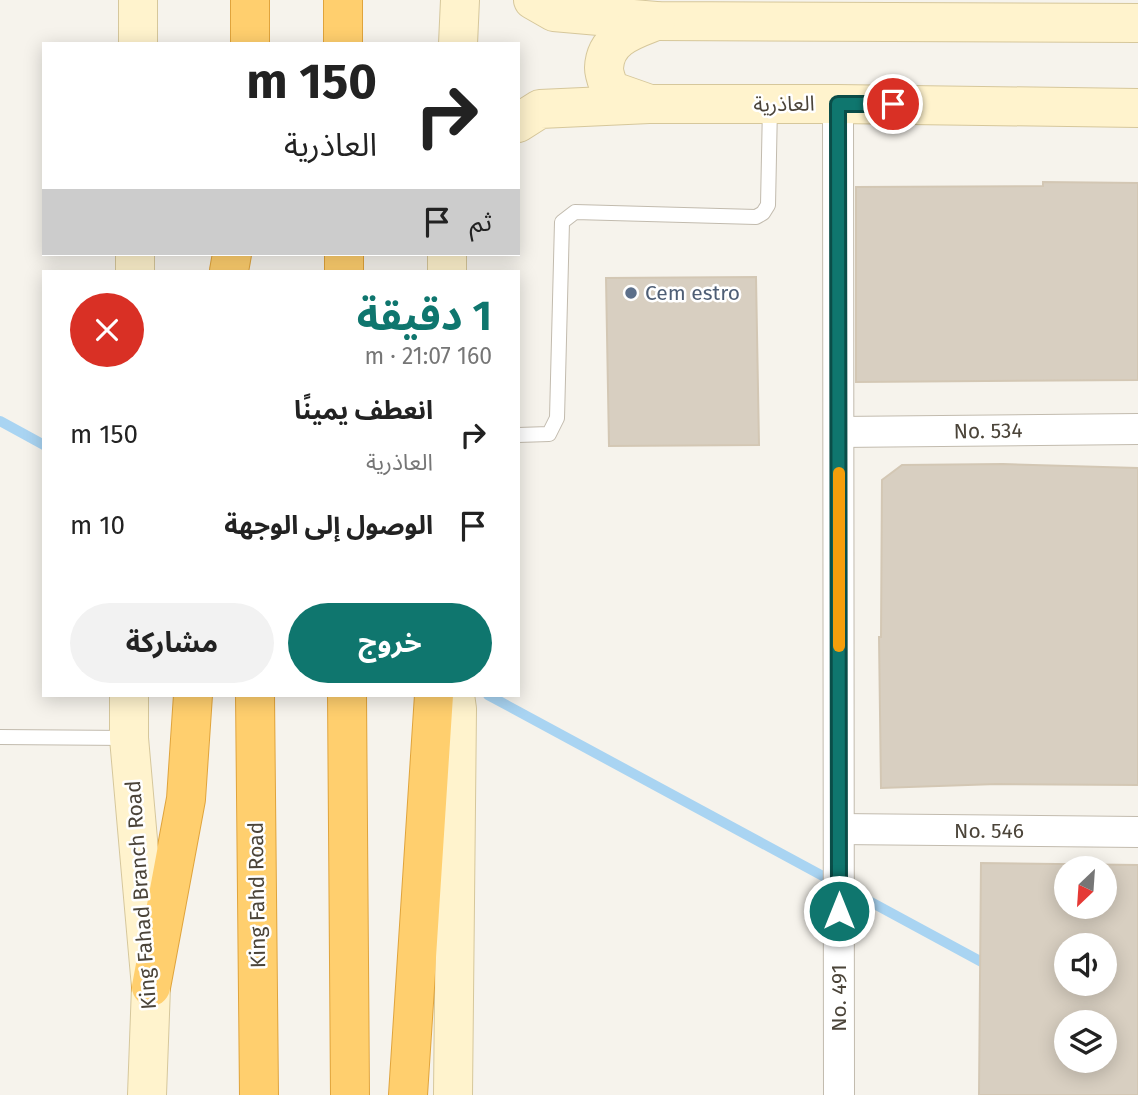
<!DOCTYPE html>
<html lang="ar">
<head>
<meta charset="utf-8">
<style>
	body { margin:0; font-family:"Fira Sans","Noto Sans Arabic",sans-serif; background:#f2f2f2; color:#222; direction:rtl; height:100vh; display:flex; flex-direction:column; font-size:26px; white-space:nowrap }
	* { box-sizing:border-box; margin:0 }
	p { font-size:23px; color:#767676 }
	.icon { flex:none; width:38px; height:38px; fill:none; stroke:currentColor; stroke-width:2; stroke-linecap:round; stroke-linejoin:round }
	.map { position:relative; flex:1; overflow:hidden; direction:ltr }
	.side { position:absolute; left:42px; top:270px; width:478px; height:427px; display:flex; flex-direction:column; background:#fff; border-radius:0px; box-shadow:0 4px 18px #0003; direction:rtl }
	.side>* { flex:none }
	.hud { position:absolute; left:42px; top:42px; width:478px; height:214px; border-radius:0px; box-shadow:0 4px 18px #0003; direction:rtl; background:#fff; color:#222; overflow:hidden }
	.needle { width:46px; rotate:205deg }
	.controls { position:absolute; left:1054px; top:856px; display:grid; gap:14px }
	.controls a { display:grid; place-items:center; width:63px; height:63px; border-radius:50%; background:#fff; box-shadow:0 4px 18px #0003; font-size:35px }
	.pin { position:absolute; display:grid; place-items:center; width:60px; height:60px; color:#fff; margin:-30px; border:4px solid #fff; border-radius:50%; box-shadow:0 2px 7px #0007 }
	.me { position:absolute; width:77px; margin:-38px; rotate:0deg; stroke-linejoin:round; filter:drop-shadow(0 0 5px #0008) }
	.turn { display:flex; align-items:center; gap:24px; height:147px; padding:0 28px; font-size:32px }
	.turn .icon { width:91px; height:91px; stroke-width:2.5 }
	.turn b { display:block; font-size:49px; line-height:60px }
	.then { display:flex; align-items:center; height:66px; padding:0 28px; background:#0003; gap:14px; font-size:26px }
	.round { display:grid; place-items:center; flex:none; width:74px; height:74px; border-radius:37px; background:#f2f2f2 }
	.summary { display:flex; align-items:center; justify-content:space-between; height:119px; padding:0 28px }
	h1 { font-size:42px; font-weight:700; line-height:52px; color:#0f766e }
	.primary-button { display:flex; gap:14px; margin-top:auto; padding:14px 28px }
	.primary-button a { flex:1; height:80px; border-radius:42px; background:#0f766e; color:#fff; font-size:28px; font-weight:700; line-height:80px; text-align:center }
	.primary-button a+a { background:#f2f2f2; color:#222 }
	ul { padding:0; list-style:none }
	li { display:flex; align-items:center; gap:21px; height:91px; padding:0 28px }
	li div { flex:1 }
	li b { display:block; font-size:26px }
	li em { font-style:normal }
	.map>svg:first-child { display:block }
</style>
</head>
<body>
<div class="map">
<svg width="1138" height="1095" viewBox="0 0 1138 1095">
	<rect width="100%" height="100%" fill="#f6f3ec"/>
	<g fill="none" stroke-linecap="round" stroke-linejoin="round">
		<g stroke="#a9d4f2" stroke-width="10">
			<polyline points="0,421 44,445"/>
			<polyline points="488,695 991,967"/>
		</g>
	</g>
	<g fill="#d8cfc1" stroke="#d3c7b4" stroke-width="2" fill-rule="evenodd">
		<polygon points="1043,182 1138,183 1138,380 856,382 856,187 1043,186"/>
		<polygon points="756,277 759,445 609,446 606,278"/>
		<polygon points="1003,464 1138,468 1138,785 997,784 881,788 879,637 881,637 882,480 902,465"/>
		<path d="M981,863l157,2v230h-159zM1066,868h38v38h-38zM1066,945h38v39h-38zM1066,1022h38v38h-38z"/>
	</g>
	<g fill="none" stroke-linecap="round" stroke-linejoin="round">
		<g stroke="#c2bbae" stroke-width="16">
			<g id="lane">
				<polyline points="518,435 549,434 557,418 562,222 575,212 756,217 763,213 768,205 770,106"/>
				<polyline points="0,737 127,738"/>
			</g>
		</g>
		<g stroke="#c2bbae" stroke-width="32">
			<g id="street">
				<polyline points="838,104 839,1095"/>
				<polyline points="839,432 1138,429"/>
				<polyline points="839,829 1138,832"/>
			</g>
		</g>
		<g stroke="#d6c79b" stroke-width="40">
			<g id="secondary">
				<polyline points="533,0 554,12 656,21 1138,23"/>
				<polyline points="138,44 138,0"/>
				<polyline points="458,44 460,0"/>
				<path d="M647,103l-37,-13c-2,-6 -6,-15 -6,-22 1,-30 29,-38 52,-47"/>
				<polyline points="518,123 540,109 649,104 838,104 1138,108"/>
				<polyline points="135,271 135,254"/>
				<polyline points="447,271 447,254"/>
				<polyline points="129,695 129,738 151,987 147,1095"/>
				<polyline points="453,1095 457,709 455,695"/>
			</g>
		</g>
		<g stroke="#e0a43c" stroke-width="40">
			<g id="highway">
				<polyline points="343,0 343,44"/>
				<polyline points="250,44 250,0"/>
				<polyline points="344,254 344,271"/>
				<polyline points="229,271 232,254"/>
				<polyline points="255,695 259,1095"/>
				<polyline points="347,695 350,1095"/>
				<polyline points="151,987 186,799 193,695"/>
				<polyline points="408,1095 434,695"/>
			</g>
		</g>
		<use href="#lane" stroke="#fff" stroke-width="14"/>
		<use href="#street" stroke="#fff" stroke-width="30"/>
		<use href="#secondary" stroke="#fff3cd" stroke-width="38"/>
		<use href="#highway" stroke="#ffcf6e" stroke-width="38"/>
	</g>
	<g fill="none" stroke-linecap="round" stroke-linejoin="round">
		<g stroke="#0a4d48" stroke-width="18">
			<polyline id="route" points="839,911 838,104 893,104"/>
		</g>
		<use href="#route" stroke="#0f766e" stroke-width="12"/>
		<polyline stroke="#f59e0b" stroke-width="12" points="839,473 839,646"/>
	</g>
	<circle fill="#5c6f8a" stroke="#fff" stroke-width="2.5" cx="631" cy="293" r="7"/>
	<g text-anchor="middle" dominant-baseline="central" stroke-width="5" stroke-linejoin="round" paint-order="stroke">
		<g font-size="21" fill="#4b4439" stroke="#fff">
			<text transform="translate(784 104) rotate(-1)">العاذرية</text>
			<text transform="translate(988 431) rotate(-1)">No. 534</text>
			<text x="989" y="831">No. 546</text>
			<text transform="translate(141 895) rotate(-94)">King Fahad Branch Road</text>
			<text transform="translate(257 895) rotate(-91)">King Fahd Road</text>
			<text transform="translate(839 998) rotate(-90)">No. 491</text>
		</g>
		<g font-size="21" fill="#4e5e75" stroke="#fff" text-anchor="start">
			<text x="645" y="293">Cem estro</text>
		</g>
	</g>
</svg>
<div class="controls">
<a><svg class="needle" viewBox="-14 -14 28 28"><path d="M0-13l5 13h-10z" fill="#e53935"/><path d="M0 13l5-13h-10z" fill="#767676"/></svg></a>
<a><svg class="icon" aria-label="sound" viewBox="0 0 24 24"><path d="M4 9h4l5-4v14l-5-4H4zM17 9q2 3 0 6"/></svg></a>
<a><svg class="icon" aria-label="layers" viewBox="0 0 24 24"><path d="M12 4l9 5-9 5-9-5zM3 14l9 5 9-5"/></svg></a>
</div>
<div class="pin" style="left:893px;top:104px;background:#d93025"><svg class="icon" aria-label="arrive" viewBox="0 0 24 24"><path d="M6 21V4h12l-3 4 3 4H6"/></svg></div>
<svg class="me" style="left:839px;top:911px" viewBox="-20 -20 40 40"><circle r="17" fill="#0f766e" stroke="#fff" stroke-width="3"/><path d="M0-11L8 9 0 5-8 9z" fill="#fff"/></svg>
<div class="hud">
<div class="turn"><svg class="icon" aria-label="right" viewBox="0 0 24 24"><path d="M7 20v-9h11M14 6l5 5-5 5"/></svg><div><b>150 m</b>العاذرية</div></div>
<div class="then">ثم<svg class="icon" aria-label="arrive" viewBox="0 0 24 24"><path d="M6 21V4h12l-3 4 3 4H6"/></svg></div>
</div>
<section class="side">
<div class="summary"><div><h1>1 دقيقة</h1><p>160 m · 21:07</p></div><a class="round" style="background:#d93025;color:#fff"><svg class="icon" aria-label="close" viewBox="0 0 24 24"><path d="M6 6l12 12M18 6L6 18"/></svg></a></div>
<ul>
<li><svg class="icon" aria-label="right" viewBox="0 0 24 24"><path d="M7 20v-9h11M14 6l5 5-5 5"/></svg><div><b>انعطف يمينًا</b><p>العاذرية</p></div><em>150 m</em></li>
<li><svg class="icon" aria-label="arrive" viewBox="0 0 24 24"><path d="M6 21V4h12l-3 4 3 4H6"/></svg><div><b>الوصول إلى الوجهة</b></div><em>10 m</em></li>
</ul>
<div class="primary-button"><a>خروج</a><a>مشاركة</a></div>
</section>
</div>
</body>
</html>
